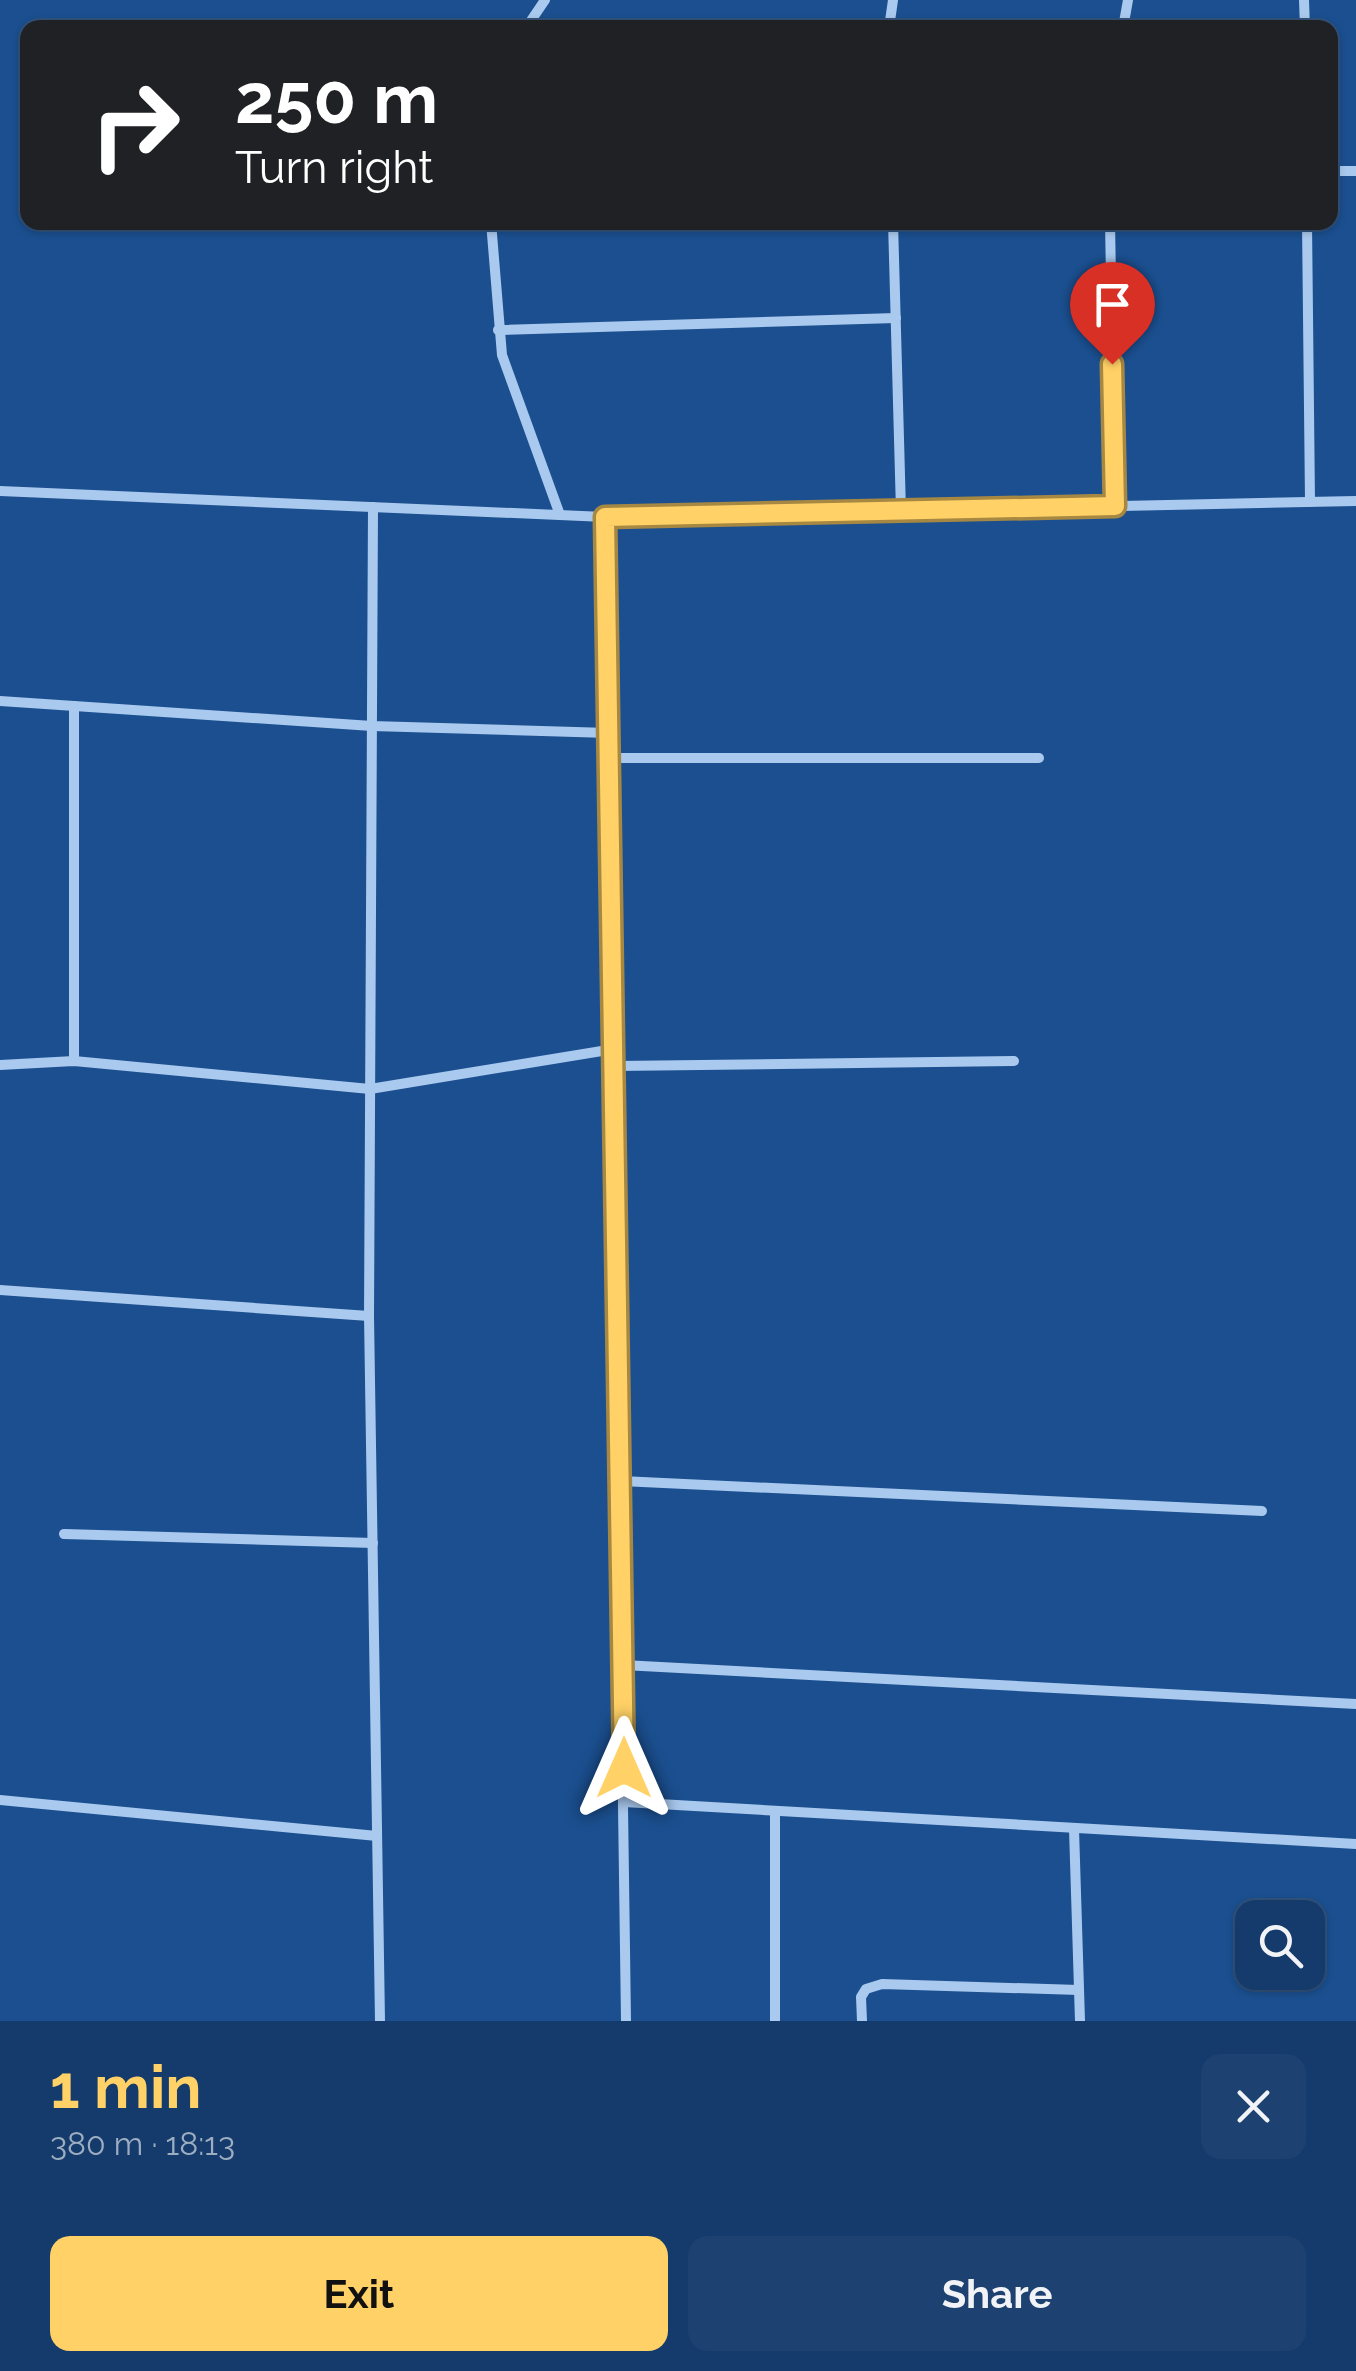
<!DOCTYPE html>
<html lang="en">
<head>
<meta charset="utf-8">
<style>
	body { margin:0; font-family:Raleway,sans-serif; background:#1d4271; color:#f1f3f6; height:100vh; display:flex; flex-direction:column; font-size:38px; white-space:nowrap }
	* { box-sizing:border-box; margin:0 }
	p { font-size:32px; color:#9dadc1 }
	.icon { flex:none; width:55px; height:55px; fill:none; stroke:currentColor; stroke-width:2; stroke-linecap:round; stroke-linejoin:round }
	.map { position:relative; height:2021px; overflow:hidden }
	.drawer { display:flex; flex-direction:column; background:#143b6b; flex:1 }
	.drawer>* { flex:none }
	.guide { position:absolute; left:20px; top:20px; width:1318px; height:210px; border-radius:20px; box-shadow:0 2px 8px #0004,0 0 0 2px #33557e; background:#202124; color:#fff; overflow:hidden }
	.fabs { position:absolute; left:1235px; top:1900px; display:grid; gap:20px }
	.fabs a { display:grid; place-items:center; width:90px; height:90px; border-radius:20px; background:#143b6b; box-shadow:0 2px 8px #0004,0 0 0 2px #33557e; font-size:50px }
	.pin { position:absolute; display:grid; place-items:center; width:85px; height:85px; color:#fff; margin:-102px -42px; border-radius:50% 50% 50% 0; rotate:-45deg; box-shadow:0 0 10px #0007 }
	.pin .icon { rotate:45deg }
	.me { position:absolute; width:110px; margin:-55px; rotate:0deg; stroke-linejoin:round; filter:drop-shadow(0 0 8px #0008) }
	.turn { display:flex; align-items:center; gap:35px; height:210px; padding:0 50px; font-size:45px }
	.turn .icon { width:130px; height:130px; stroke-width:2.5 }
	.turn b { display:block; font-size:70px; line-height:85px }
	.round { display:grid; place-items:center; flex:none; width:105px; height:105px; border-radius:20px; background:#1d4271 }
	.overview { display:flex; align-items:center; justify-content:space-between; height:170px; padding:0 50px }
	h1 { font-size:60px; font-weight:700; line-height:75px; color:#ffd166 }
	.action { display:flex; gap:20px; margin-top:auto; padding:20px 50px }
	.action a { flex:1; height:115px; border-radius:20px; background:#ffd166; color:#111; font-size:40px; font-weight:700; line-height:115px; text-align:center }
	.action a+a { background:#1d4271; color:#f1f3f6 }
	.map>svg:first-child { display:block }
</style>
</head>
<body>
<div class="map">
<svg width="1356" height="2021" viewBox="0 0 1356 2021">
	<rect width="100%" height="100%" fill="#1b4f8f"/>
	<g fill="none" stroke-linecap="round" stroke-linejoin="round">
		<g stroke="#a9c9ee" stroke-width="10">
			<polyline points="1304,0 1305,28"/>
			<polyline points="526,28 545,0"/>
			<polyline points="889,28 893,0"/>
			<polyline points="1123,28 1128,0"/>
			<polyline points="1330,171 1356,171"/>
			<polyline points="491,222 502,355 560,515"/>
			<polyline points="893,222 901,511"/>
			<polyline points="1110,222 1115,506"/>
			<polyline points="1307,222 1310,502"/>
			<polyline points="498,330 896,318"/>
			<polyline points="0,491 605,517 1356,501"/>
			<polyline points="373,507 369,1316 380,2021"/>
			<polyline points="605,517 626,2021"/>
			<polyline points="0,701 372,726 609,733"/>
			<polyline points="74,706 74,1061"/>
			<polyline points="609,758 1039,758"/>
			<polyline points="0,1065 74,1061 370,1089 614,1049"/>
			<polyline points="615,1066 1014,1061"/>
			<polyline points="0,1290 369,1316"/>
			<polyline points="621,1481 1262,1511"/>
			<polyline points="64,1534 373,1543"/>
			<polyline points="623,1665 1356,1704"/>
			<polyline points="0,1800 377,1836"/>
			<polyline points="624,1802 1356,1844"/>
			<polyline points="1074,1829 1080,2021"/>
			<polyline points="775,2021 775,1811"/>
			<polyline points="862,2021 861,1997 866,1989 882,1984 1079,1990"/>
		</g>
	</g>
	<g fill="none" stroke-linecap="round" stroke-linejoin="round">
		<g stroke="#a68842" stroke-width="25">
			<polyline id="route" points="624,1768 605,517 1115,506 1112,364"/>
		</g>
		<use href="#route" stroke="#ffd166" stroke-width="18"/>
	</g>
</svg>
<div class="fabs">
<a><svg class="icon" aria-label="search" viewBox="0 0 24 24"><circle cx="10" cy="10" r="6"/><path d="M15 15l6 6"/></svg></a>
</div>
<div class="pin" style="left:1112px;top:364px;background:#d93025"><svg class="icon" aria-label="arrive" viewBox="0 0 24 24"><path d="M6 21V4h12l-3 4 3 4H6"/></svg></div>
<svg class="me" style="left:624px;top:1768px" viewBox="-20 -20 40 40"><path d="M0-17L14 15 0 8-14 15z" fill="#ffd166" stroke="#fff" stroke-width="4"/></svg>
<div class="guide">
<div class="turn"><svg class="icon" aria-label="right" viewBox="0 0 24 24"><path d="M7 20v-9h11M14 6l5 5-5 5"/></svg><div><b>250 m</b>Turn right</div></div>
</div>
</div>
<section class="drawer">
<div class="overview"><div><h1>1 min</h1><p>380 m · 18:13</p></div><a class="round"><svg class="icon" aria-label="close" viewBox="0 0 24 24"><path d="M6 6l12 12M18 6L6 18"/></svg></a></div>
<div class="action"><a>Exit</a><a>Share</a></div>
</section>
</body>
</html>
